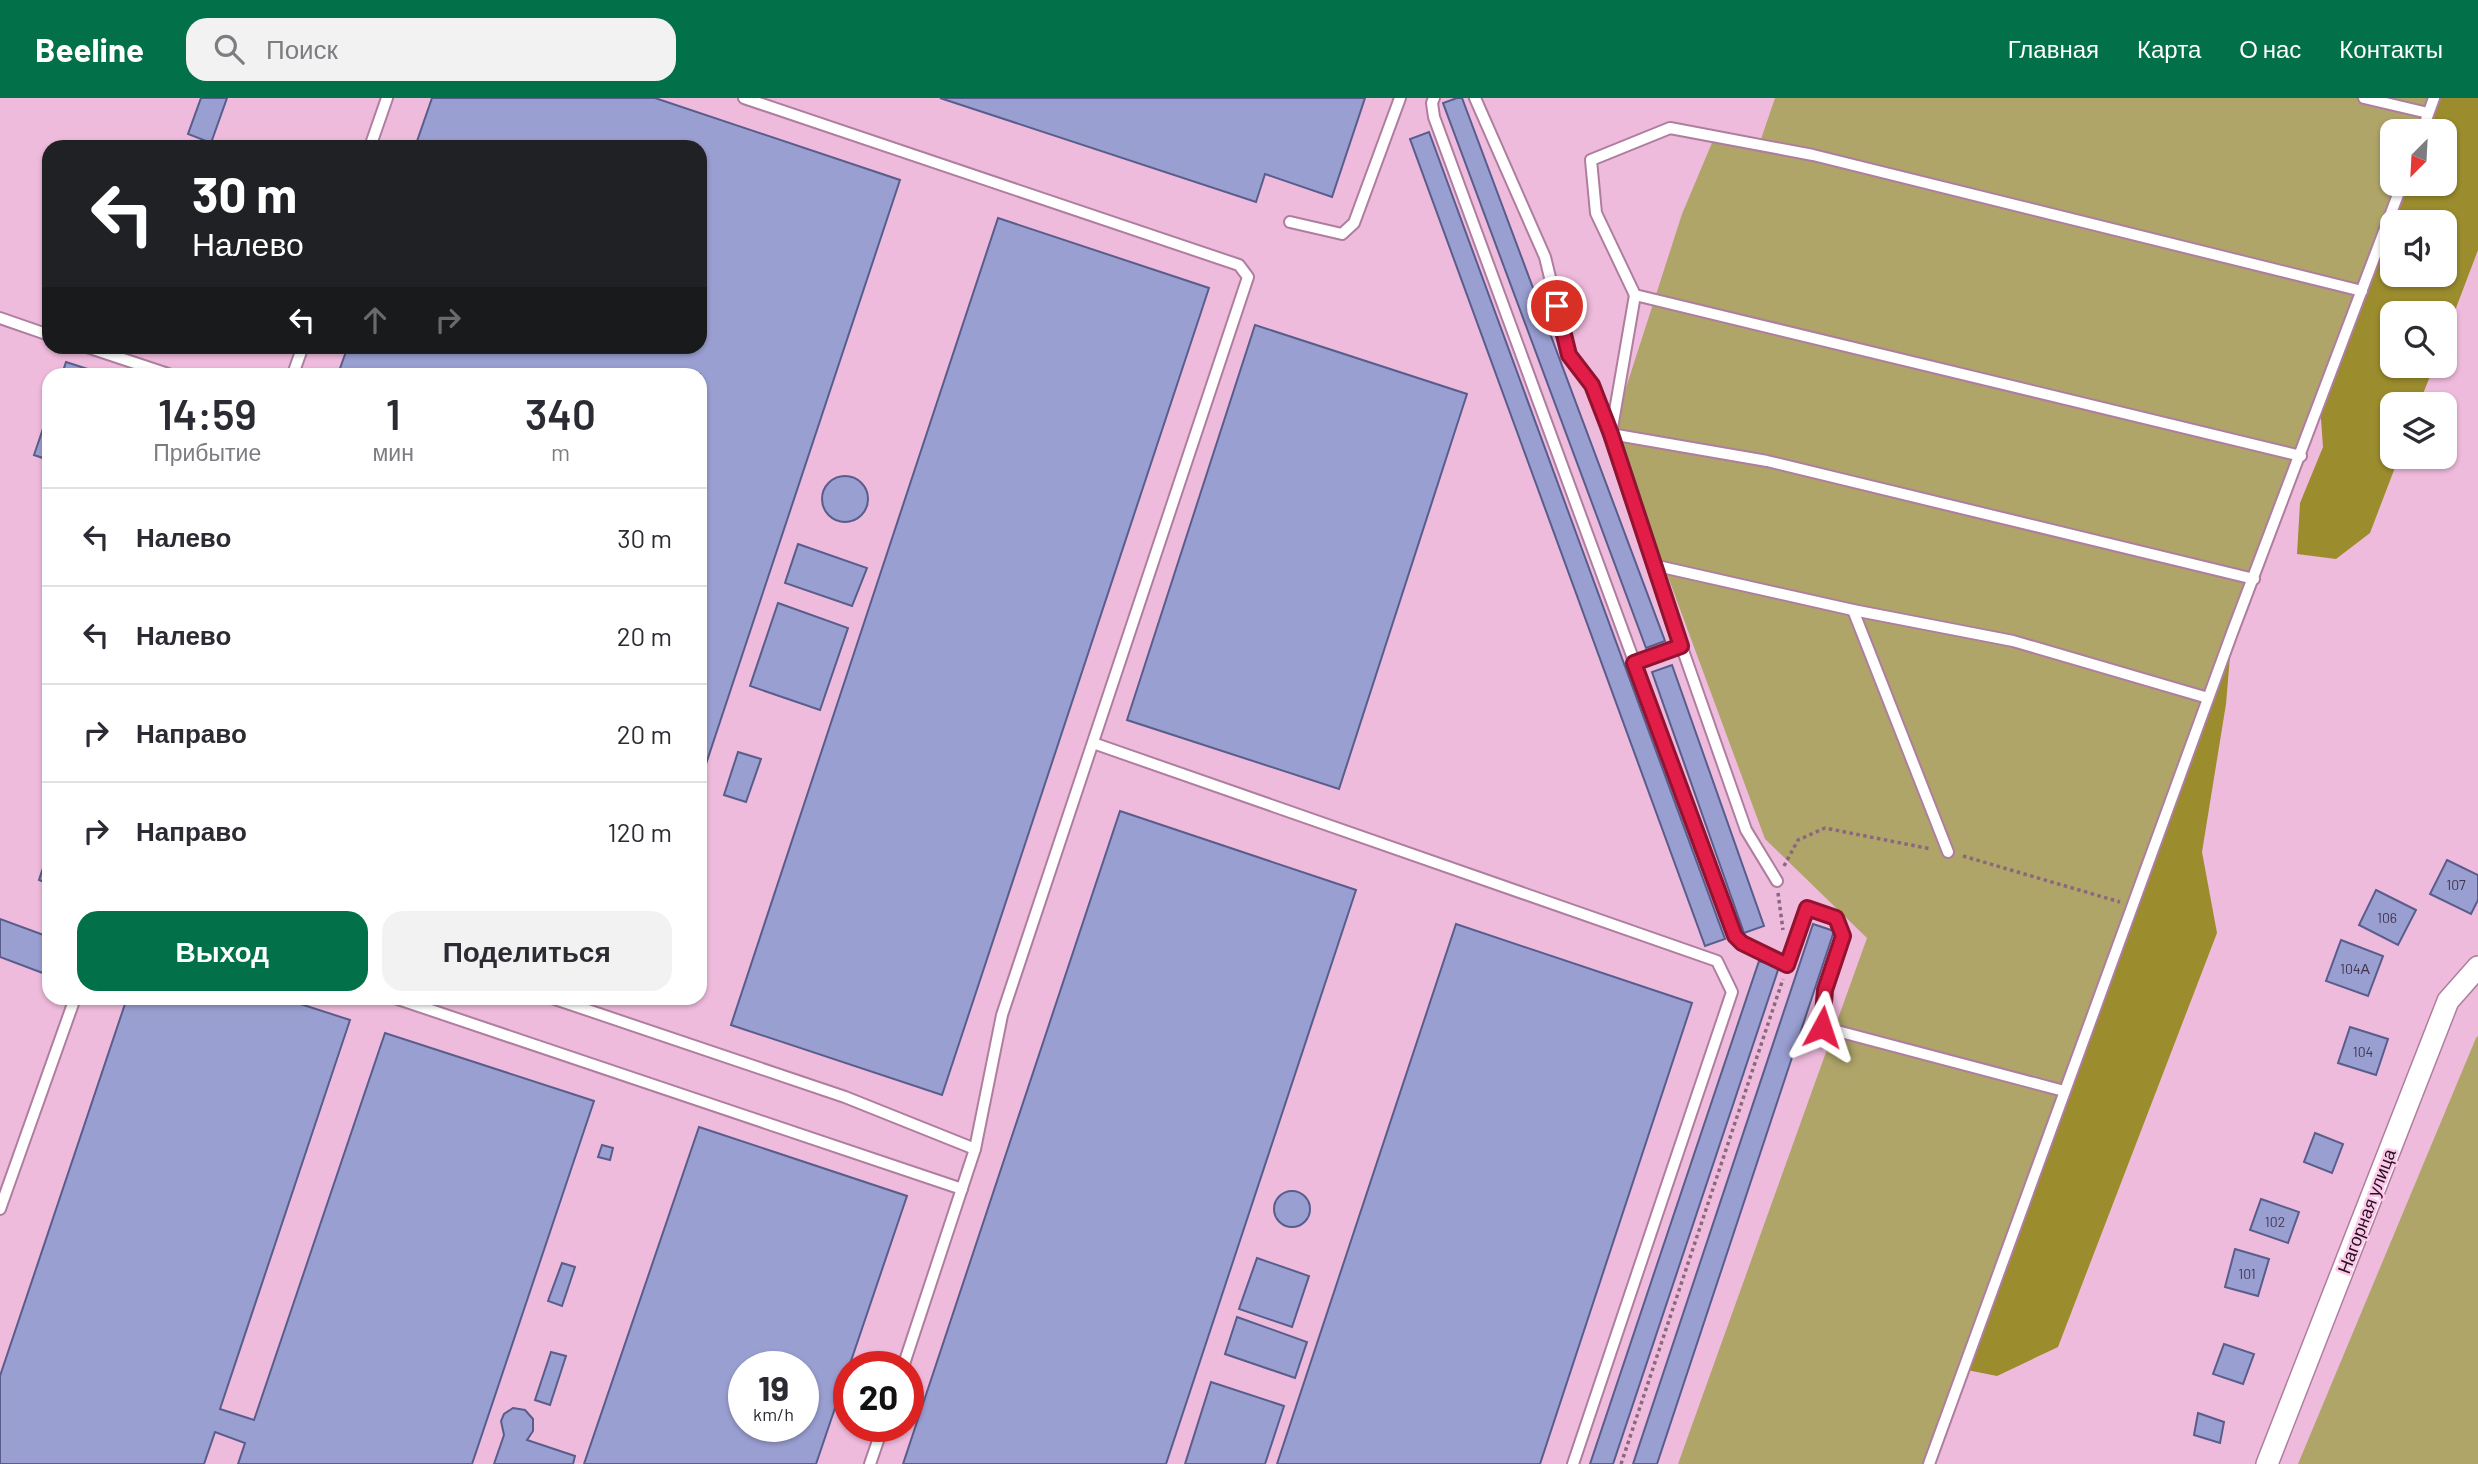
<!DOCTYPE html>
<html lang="ru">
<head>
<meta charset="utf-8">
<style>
	body { margin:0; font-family:Barlow,sans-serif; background:#f2f2f3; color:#2b2b33; height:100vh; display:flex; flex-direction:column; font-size:26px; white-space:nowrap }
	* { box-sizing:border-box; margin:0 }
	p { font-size:23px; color:#7c7c81 }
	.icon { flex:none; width:38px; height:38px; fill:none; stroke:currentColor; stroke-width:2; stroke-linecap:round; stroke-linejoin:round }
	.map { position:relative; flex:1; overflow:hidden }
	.sheet { position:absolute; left:42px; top:270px; width:665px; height:637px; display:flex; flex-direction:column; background:#fff; border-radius:21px; box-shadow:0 2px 5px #0004 }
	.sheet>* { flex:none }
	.guide { position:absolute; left:42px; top:42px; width:665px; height:214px; border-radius:21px; box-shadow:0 2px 5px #0004; background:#202124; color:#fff; overflow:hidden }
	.needle { width:46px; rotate:204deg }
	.buttons { position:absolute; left:2380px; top:21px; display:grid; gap:14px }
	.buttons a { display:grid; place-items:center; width:77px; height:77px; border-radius:14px; background:#fff; box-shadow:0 2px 5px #0004; font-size:35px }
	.speed { position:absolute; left:728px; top:1253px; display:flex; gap:14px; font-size:35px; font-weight:700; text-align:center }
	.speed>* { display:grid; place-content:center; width:91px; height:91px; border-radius:50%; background:#fff; box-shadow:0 2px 5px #0004; line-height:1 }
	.speed small { font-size:18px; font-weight:400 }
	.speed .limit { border:10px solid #d22; background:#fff; color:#111 }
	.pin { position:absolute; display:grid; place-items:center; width:60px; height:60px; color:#fff; margin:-30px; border:4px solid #fff; border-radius:50%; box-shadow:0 2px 7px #0007 }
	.me { position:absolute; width:77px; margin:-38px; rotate:5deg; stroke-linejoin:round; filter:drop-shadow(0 0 5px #0008) }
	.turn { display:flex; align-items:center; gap:24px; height:147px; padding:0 35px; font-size:32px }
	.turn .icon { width:91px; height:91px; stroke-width:2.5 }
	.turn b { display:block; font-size:49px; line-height:60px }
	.lanes { display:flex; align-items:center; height:66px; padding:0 35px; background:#0003; justify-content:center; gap:35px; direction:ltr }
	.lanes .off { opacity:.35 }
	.eta { display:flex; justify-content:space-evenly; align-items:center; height:119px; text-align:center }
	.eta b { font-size:42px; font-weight:600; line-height:49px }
	.primary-button { display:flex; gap:14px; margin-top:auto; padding:14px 35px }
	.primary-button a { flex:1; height:80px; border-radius:21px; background:#027048; color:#fff; font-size:28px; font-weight:600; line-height:80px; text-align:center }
	.primary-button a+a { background:#f2f2f3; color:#2b2b33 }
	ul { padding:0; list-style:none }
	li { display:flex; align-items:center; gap:21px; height:98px; padding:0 35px; border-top:2px solid #e1e1e2 }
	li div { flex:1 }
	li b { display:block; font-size:26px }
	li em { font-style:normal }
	header { display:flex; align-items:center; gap:42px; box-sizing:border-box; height:98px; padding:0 35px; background:#027048; color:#fff }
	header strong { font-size:33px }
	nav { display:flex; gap:38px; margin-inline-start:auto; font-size:24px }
	.search { width:490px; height:63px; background:#f2f2f3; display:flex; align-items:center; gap:18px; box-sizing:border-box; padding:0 24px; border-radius:21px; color:#7c7c81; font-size:26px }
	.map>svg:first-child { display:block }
</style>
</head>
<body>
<header>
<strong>Beeline</strong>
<div class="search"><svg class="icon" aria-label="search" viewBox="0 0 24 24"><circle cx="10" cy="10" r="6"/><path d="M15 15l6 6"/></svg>Поиск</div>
<nav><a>Главная</a><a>Карта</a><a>О нас</a><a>Контакты</a></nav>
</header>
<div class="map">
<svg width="2478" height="1366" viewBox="0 0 2478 1366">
	<rect width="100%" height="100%" fill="#efbbdd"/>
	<g fill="#afa569">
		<polygon points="1775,0 2434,0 2422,33 2392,33 2392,86 2402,86 1929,1366 1678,1366 1867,840 1765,741 1613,330 1682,116 1714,40 1760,44"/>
		<polygon points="2478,938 2478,1366 2298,1366 2476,940"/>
	</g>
	<g fill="#9b8c2d" fill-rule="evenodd">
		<path d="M2434,0h44v152l-33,87v-24h-53v53h42l-15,38h-27v53h7l-29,76 -34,26 -39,-5 3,-51 23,-56 -3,-42 82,-221h43v-53h-23zM2392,124h53v53h-53z"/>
		<polygon points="2232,535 2226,606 2202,754 2217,835 2058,1249 1997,1278 1962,1271"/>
	</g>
	<g fill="#9a9fd2" stroke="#595d8b" stroke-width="2" fill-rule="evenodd">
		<polygon points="201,0 227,0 211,45 188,36"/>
		<polygon points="432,0 655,0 900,82 700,684 700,276 338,276 348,248 700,248 700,49 415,49"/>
		<polygon points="940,0 1365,0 1332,99 1265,76 1256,104"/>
		<polygon points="1457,0 1462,0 1665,543 1646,550 1443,5"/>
		<polygon points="1429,34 1725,841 1705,848 1410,41"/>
		<polygon points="998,120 1209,190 942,997 731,927"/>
		<polygon points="1255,227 1467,296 1339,691 1127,622"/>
		<polygon points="66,264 103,276 62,276"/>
		<polygon points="49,313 49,362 34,357"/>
		<circle cx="845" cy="401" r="23"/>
		<polygon points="798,446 867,470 852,508 785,485"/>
		<polygon points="778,505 848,530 820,612 750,588"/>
		<polygon points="1672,567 1764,828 1744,835 1652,574"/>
		<polygon points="738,654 761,661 746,704 724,697"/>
		<polygon points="1120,713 1356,792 1166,1366 903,1366"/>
		<polygon points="2447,762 2478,777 2478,802 2471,816 2430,796"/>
		<polygon points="45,764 49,765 49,786 39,782"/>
		<polygon points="2376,792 2416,812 2398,847 2359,827"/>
		<polygon points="0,821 49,839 48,877 0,859"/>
		<polygon points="1456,826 1692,905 1540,1366 1277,1366"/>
		<polygon points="1813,826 1834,833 1657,1366 1633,1366"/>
		<polygon points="2341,842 2383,858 2368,898 2326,883"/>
		<polygon points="1759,863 1779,869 1613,1366 1590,1366"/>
		<polygon points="127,900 282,900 350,922 220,1311 254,1322 385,935 594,1003 472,1366 238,1366 245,1345 215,1334 204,1366 0,1366 0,1278"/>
		<polygon points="2350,929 2388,941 2376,977 2338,965"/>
		<path d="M699,1029l208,69 -91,268h-232zM744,1269h59v59h-59z"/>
		<polygon points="2315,1035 2343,1046 2332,1075 2304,1064"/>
		<polygon points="602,1047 613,1050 610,1062 598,1059"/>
		<circle cx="1292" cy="1111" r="18"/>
		<polygon points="2261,1101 2299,1114 2288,1145 2250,1132"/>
		<polygon points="2235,1151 2269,1161 2258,1198 2225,1189"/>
		<polygon points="1257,1160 1309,1178 1292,1229 1239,1211"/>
		<polygon points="562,1165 575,1169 562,1208 548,1203"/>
		<polygon points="1237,1219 1307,1244 1295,1280 1225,1256"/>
		<polygon points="2224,1246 2254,1256 2243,1286 2213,1276"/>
		<polygon points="551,1254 566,1258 550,1307 535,1302"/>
		<polygon points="1211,1284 1284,1308 1265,1366 1185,1366"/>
		<polygon points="513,1310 525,1312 533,1321 533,1333 527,1342 575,1358 573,1366 494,1366 504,1337 501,1323 504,1316"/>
		<polygon points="2198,1315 2224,1324 2220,1345 2194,1337"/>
	</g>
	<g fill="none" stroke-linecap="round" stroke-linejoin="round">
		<g stroke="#af7e9e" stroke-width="14">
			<g id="lane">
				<polyline points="744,0 1239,167 1248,179 1002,917 975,1051 903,1269"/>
				<polyline points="1434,0 1432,5 1434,19 1735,838 1742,845 1787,867 1807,810 1836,820 1843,838 1825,892 1822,929 2064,993"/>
				<polyline points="1475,0 1545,159 1569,257 1592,287 1653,467 1853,512 2013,543 2208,600"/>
				<polyline points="2364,0 2428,15"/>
				<polyline points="2422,33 2434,0"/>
				<polyline points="370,49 387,0"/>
				<polyline points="1290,124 1342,136 1354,125 1400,0"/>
				<polyline points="1635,197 1611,336 1767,363 2254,481"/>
				<polyline points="0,220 49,237"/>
				<polyline points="84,248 168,276"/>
				<polyline points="293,276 303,248"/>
				<polyline points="2301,358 1635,197 1596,115 1591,62 1670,30 1813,57 2362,193"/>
				<polyline points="1653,467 1746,732 1777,783"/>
				<polyline points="1853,512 1948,754"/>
				<polyline points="1635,565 1681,548"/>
				<polyline points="1093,645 1717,863 1732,894 1573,1366"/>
				<polyline points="395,900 962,1091"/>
				<polyline points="552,900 845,999 975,1051"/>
				<polyline points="0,1111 75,900"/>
				<polyline points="870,1366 883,1328"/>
				<polyline points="1929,1366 2232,535 2402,86"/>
			</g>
		</g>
		<g stroke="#af7e9e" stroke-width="24">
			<polyline id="street" points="2267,1366 2448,903 2478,869"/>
		</g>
		<g stroke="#8a677e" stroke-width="3.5" stroke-dasharray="3.5 3.5" stroke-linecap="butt">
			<polyline points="1963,758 2120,804"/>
			<polyline points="1784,768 1798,742 1825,730 1931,751"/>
			<polyline points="1778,795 1783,832"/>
			<polyline points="1621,1366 1783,881"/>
		</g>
		<use href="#lane" stroke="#fff" stroke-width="10"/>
		<use href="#street" stroke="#fff" stroke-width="21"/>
	</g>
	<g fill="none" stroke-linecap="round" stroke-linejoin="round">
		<g stroke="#92132f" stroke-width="18">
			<polyline id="route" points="1557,208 1569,257 1592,287 1611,336 1681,548 1634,565 1735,838 1742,845 1787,867 1807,810 1836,820 1843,838 1825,892 1822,929"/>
		</g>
		<use href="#route" stroke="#e11d48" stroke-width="12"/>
	</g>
	<g text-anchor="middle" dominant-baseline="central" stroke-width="5" stroke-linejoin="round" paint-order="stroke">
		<g font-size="14" fill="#42354c">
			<text x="2456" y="786">107</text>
			<text x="2387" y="819">106</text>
			<text x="2355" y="870">104А</text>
			<text x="2363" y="953">104</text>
			<text x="2275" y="1123">102</text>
			<text x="2247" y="1175">101</text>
		</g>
		<g font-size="18" fill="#25121f" stroke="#fdc8ea">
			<text transform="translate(2366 1113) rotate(-69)">Нагорная улица</text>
		</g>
	</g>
</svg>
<div class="buttons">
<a><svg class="needle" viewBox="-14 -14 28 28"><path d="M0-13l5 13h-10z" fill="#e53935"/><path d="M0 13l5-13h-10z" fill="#7c7c81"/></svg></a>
<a><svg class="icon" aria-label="sound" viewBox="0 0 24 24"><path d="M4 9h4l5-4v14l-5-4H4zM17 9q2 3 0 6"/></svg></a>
<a><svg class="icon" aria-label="search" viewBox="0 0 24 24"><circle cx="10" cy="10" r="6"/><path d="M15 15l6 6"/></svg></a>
<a><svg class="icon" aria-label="layers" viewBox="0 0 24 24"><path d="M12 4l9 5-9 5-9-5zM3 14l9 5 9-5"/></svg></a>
</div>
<div class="speed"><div>19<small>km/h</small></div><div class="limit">20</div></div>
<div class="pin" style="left:1557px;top:208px;background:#d93025"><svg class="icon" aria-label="arrive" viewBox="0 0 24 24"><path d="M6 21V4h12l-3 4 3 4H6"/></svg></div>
<svg class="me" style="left:1822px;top:929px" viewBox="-20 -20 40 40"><path d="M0-17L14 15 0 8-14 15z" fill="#e11d48" stroke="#fff" stroke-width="4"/></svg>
<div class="guide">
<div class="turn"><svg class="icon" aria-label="left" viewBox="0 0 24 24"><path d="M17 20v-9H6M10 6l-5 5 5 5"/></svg><div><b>30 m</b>Налево</div></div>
<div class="lanes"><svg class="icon" aria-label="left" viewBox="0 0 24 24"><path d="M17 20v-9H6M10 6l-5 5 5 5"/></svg><svg class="icon off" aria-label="ahead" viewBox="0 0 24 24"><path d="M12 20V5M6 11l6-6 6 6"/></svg><svg class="icon off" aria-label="right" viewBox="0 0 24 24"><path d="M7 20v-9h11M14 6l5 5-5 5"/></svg></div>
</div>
<section class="sheet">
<div class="eta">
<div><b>14:59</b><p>Прибытие</p></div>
<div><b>1</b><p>мин</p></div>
<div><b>340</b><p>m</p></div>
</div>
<ul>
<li><svg class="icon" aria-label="left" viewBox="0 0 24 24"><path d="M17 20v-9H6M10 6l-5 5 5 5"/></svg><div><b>Налево</b></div><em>30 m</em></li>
<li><svg class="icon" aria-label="left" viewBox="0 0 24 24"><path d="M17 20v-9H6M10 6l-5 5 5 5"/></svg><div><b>Налево</b></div><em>20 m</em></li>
<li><svg class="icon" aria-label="right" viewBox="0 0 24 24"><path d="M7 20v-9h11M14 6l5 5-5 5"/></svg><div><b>Направо</b></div><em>20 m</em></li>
<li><svg class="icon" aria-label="right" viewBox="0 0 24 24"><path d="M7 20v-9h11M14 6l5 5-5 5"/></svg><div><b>Направо</b></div><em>120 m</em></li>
</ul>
<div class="primary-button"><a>Выход</a><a>Поделиться</a></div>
</section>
</div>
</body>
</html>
